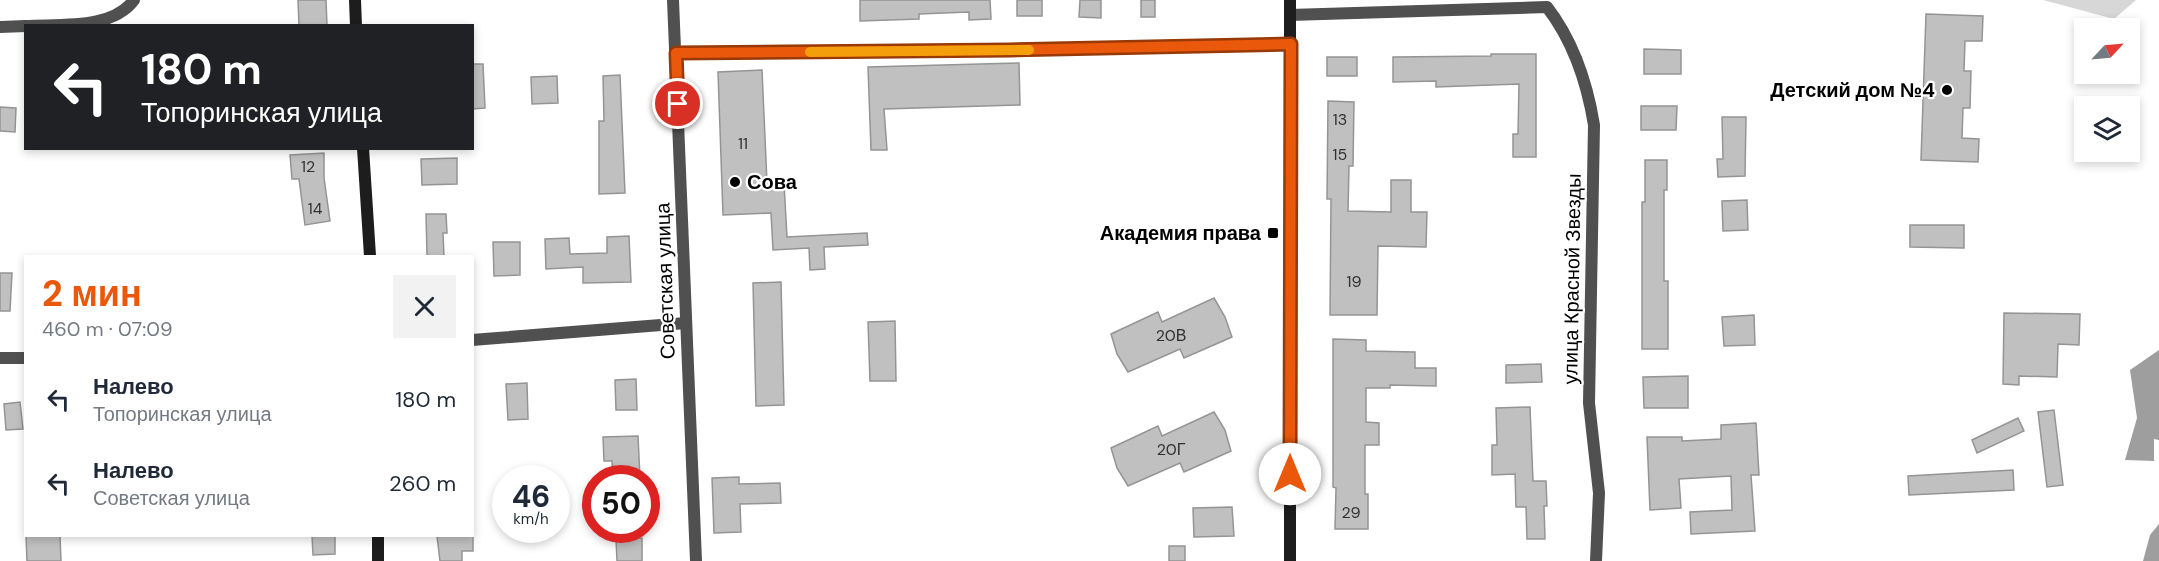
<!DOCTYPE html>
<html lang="ru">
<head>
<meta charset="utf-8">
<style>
	body { margin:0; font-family:"DM Sans",sans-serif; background:#f2f2f3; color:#1f2937; height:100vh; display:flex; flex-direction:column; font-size:22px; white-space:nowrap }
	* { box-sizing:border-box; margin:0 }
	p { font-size:20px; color:#747a83 }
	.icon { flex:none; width:33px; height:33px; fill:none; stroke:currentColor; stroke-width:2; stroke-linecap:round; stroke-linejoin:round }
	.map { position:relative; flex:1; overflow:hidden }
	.details { position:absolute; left:24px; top:255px; width:450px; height:282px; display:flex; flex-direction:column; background:#fff; border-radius:0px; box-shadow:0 3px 9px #0003 }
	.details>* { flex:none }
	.guide { position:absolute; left:24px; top:24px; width:450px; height:126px; border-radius:0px; box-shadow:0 3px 9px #0003; background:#202124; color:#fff; overflow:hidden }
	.needle { width:39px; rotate:64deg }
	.tools { position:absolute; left:2074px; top:18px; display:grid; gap:12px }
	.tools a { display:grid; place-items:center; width:66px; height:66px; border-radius:0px; background:#fff; box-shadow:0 3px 9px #0003; font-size:30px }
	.speed { position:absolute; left:492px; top:465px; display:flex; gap:12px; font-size:30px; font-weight:700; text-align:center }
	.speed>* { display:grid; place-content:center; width:78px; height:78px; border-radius:50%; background:#fff; box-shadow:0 3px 9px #0003; line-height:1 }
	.speed small { font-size:15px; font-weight:400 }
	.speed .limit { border:9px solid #d22; background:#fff; color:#111 }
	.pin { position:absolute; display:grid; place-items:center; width:51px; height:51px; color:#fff; margin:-26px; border:3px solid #fff; border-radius:50%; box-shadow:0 2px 6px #0007 }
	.me { position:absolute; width:66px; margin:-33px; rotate:0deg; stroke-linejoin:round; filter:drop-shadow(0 0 4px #0008) }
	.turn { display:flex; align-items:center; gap:21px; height:126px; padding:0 18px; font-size:27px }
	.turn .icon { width:78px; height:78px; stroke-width:2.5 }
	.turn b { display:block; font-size:42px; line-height:51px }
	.round { display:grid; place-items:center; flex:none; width:63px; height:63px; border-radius:0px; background:#f2f2f3 }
	.head { display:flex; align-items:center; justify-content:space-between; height:102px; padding:0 18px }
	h1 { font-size:36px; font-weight:800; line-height:45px; color:#ea580c }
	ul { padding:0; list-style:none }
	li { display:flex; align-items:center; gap:18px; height:84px; padding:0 18px }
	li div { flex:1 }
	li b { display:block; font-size:22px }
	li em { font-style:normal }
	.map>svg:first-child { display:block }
</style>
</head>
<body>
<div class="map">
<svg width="2159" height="561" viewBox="0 0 2159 561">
	<rect width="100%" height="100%" fill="#fff"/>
	<polygon fill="#d7d7d7" points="2043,0 2136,0 2114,19"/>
	<g fill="#9e9e9e">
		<polygon points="2159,350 2159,440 2154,439 2154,461 2125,460 2137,418 2130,370"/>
		<polygon points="2159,524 2159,561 2143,561 2150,535"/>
	</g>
	<g fill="#c0c0c0" stroke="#949494" stroke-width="1.5">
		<polygon points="298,0 326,0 327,26 299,26"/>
		<polygon points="860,0 990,0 991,19 969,20 969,12 919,14 919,19 860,21"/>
		<rect x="1017" y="0" width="25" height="16"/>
		<polygon points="1080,0 1101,0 1101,18 1079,17"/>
		<rect x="1141" y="0" width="14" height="17"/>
		<polygon points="1926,14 1983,16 1982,41 1965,41 1964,71 1971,71 1970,108 1963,108 1962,138 1979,139 1978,162 1921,160"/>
		<polygon points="1644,49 1681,50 1681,74 1644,74"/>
		<polygon points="1491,54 1536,54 1536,157 1513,157 1513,134 1518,134 1519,84 1436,87 1436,81 1393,82 1393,57 1491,56"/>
		<rect x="1327" y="57" width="30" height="19"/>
		<polygon points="1019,63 1020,105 884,109 887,150 871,150 868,67"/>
		<polygon points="472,64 483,64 485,108 472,109"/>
		<polygon points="762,70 767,183 784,183 787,237 867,233 868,245 824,247 825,269 810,270 809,248 773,250 771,213 723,215 718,72"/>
		<polygon points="620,75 625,193 599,194 599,121 604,121 603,76"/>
		<polygon points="557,76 558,103 532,104 531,77"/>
		<polygon points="1328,101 1354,102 1353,166 1349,166 1348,211 1391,212 1391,180 1411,180 1411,212 1427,212 1426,247 1378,246 1377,315 1330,315 1331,199 1327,199"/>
		<polygon points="1641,106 1677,106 1676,130 1641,130"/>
		<polygon points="0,107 16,108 15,132 0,131"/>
		<polygon points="1722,117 1746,117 1745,176 1718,177 1717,159 1723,159"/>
		<polygon points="324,153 324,178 330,221 305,225 299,179 292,179 290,155"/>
		<polygon points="457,158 457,184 422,185 421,159"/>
		<polygon points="1645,160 1667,160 1667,190 1664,190 1664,281 1668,281 1668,349 1642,349 1642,202 1645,202"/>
		<polygon points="1747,200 1748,230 1723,231 1722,201"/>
		<polygon points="426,214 446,214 447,233 443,233 444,256 427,256"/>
		<polygon points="1910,225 1964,225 1964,248 1910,247"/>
		<polygon points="629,236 631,282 583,283 583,267 546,269 545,239 569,238 570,254 607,253 607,237"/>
		<polygon points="493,242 520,242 520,275 494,276"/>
		<polygon points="0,273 12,273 10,311 0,311"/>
		<polygon points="781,282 784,405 756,406 753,283"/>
		<polygon points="1214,298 1225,317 1232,337 1184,358 1180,349 1128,372 1117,354 1111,334 1158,312 1162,322"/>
		<polygon points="2004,313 2080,314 2079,345 2058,344 2057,377 2019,376 2019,385 2003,384"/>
		<polygon points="1754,315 1755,345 1724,346 1722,317"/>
		<polygon points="895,321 896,381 870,381 868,322"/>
		<polygon points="1333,339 1366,340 1366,351 1415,352 1415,368 1436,368 1436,386 1390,385 1390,388 1366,388 1366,422 1379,423 1379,445 1365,445 1365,494 1368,494 1368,529 1335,529 1336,488 1333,487"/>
		<polygon points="1541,364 1542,382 1506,383 1506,365"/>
		<polygon points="1688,376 1688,408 1644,408 1643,377"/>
		<polygon points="636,379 637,410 616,410 615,380"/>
		<polygon points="527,383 528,419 508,420 506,384"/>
		<polygon points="20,402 23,429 6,430 4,404"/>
		<polygon points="1530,407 1533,481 1546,481 1547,506 1544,506 1545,539 1527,539 1526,507 1516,507 1515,474 1492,475 1492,445 1497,445 1496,408"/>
		<polygon points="2054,410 2063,485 2047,487 2038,412"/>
		<polygon points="1214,412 1225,430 1231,451 1184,472 1180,463 1128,486 1117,468 1111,448 1158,426 1162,436"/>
		<polygon points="2018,418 2024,431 1977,453 1972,440"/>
		<polygon points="1756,423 1759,475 1751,475 1755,531 1691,534 1690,512 1732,510 1731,476 1679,479 1681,508 1650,510 1647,437 1682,437 1682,441 1721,439 1721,425"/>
		<polygon points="638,436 640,478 613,478 612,461 604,461 603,437"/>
		<polygon points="2013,470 2014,490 1909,495 1908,476"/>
		<polygon points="739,477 739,484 780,483 781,503 740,504 741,532 714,533 712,478"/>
		<polygon points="1232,507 1234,536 1194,537 1193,508"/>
		<polygon points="26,536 60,536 61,561 27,561"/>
		<polygon points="312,536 335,536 335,554 313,555"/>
		<polygon points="437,536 473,536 473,551 462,551 462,561 440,561"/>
		<polygon points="642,538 642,561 617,561 616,539"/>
		<rect x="1169" y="546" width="16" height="15"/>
	</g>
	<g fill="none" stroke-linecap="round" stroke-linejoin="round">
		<g stroke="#505050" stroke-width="12">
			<polyline points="673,0 696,561"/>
			<path d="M1290,15l257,-8c27,35 40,75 47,118l-5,278 10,90 -3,68"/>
			<path d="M26,26c34,-2 86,4 108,-26"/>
			<polyline points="0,27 26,26"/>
			<polyline points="676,53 1010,50 1291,44"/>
			<polyline points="472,340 686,323"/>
			<polyline points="0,358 26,358"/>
		</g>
		<g stroke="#1d1d1d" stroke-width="12">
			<polyline points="355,0 356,26"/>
			<polyline points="363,148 370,256"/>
			<polyline points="378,536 378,561"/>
			<polyline points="1290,561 1290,0"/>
		</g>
	</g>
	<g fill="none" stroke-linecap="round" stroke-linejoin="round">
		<g stroke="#983908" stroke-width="15">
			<polyline id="route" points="678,104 676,53 1010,50 1291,44 1290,474"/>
		</g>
		<use href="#route" stroke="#ea580c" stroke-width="10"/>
		<polyline stroke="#f59e0b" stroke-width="10" points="810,52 1029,50"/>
	</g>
	<g fill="#000" stroke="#fff" stroke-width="2">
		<circle cx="1947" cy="90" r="6"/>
		<circle cx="735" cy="182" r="6"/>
		<rect x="1267" y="227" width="12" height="12" rx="3"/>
	</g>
	<g text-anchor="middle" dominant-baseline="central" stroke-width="4.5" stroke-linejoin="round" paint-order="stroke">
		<g font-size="16" fill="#303030">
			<text x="1340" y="119">13</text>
			<text x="743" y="143">11</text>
			<text x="1340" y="154">15</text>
			<text x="308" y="166">12</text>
			<text x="315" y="208">14</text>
			<text x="1354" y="281">19</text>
			<text x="1171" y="335">20В</text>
			<text x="1171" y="449">20Г</text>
			<text x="1351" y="512">29</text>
		</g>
		<g font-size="20" font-weight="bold" fill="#000" stroke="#fff" text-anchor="end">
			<text x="1935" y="90">Детский дом №4</text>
			<text x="747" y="182" text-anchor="start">Сова</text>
			<text x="1261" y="233">Академия права</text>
		</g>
		<g font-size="20" fill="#000" stroke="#fff">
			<text transform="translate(1572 279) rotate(-89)">улица Красной Звезды</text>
			<text transform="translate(665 281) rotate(-92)">Советская улица</text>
		</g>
	</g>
</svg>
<div class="tools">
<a><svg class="needle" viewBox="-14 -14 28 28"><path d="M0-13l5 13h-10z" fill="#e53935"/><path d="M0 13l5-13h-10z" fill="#747a83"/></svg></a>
<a><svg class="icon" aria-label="layers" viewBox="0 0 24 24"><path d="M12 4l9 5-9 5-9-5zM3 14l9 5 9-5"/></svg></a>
</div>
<div class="speed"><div>46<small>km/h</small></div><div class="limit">50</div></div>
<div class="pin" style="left:678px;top:104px;background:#d93025"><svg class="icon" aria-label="arrive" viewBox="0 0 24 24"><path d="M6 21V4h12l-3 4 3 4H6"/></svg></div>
<svg class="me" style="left:1290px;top:474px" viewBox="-20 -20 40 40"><circle r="19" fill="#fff"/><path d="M0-13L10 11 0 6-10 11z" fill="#ea580c"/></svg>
<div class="guide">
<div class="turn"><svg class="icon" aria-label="left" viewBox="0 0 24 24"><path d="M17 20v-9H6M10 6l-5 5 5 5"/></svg><div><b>180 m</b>Топоринская улица</div></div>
</div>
<section class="details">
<div class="head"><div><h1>2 мин</h1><p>460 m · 07:09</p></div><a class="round"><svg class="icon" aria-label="close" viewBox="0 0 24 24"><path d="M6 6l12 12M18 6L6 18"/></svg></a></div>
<ul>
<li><svg class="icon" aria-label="left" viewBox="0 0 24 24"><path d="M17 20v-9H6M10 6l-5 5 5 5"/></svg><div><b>Налево</b><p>Топоринская улица</p></div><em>180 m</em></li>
<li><svg class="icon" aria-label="left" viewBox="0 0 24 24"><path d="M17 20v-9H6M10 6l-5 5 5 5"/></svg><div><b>Налево</b><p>Советская улица</p></div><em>260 m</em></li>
</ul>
</section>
</div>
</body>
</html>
